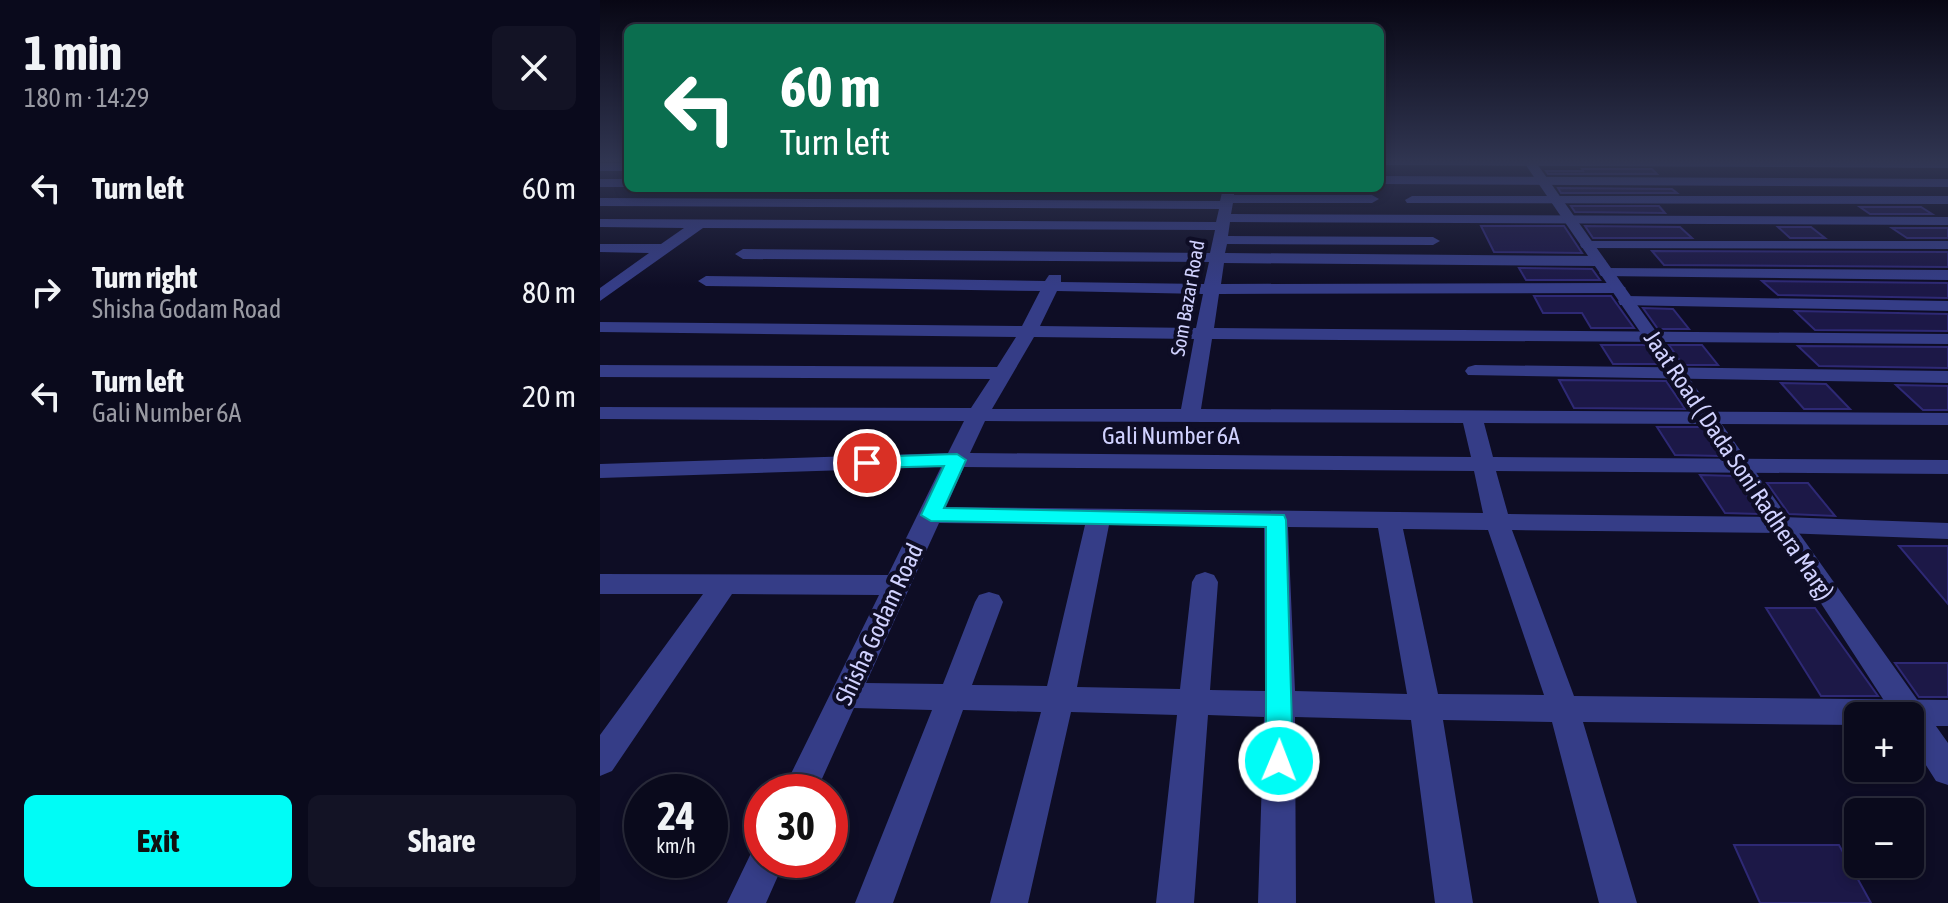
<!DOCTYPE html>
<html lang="en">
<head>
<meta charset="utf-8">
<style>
	body { margin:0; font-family:"Asap Condensed",sans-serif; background:#131325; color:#f1f3f6; height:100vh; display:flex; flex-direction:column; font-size:30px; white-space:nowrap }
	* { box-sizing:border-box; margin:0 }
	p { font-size:26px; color:#999aa3 }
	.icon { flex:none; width:44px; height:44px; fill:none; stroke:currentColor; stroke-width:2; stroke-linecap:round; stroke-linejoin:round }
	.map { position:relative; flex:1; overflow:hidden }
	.details { display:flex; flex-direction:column; background:#0a0a1c; width:600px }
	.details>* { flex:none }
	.banner { position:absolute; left:24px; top:24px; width:760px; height:168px; border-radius:12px; box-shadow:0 4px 12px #0003,0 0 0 2px #2a2b3b; background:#0b6e4f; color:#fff; overflow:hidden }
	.fabs { position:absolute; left:1244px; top:702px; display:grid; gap:16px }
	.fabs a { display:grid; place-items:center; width:80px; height:80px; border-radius:12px; background:#0a0a1c; box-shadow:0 4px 12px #0003,0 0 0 2px #2a2b3b; font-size:40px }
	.speed { position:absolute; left:24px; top:774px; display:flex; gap:16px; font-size:40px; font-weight:700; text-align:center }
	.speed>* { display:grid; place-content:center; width:104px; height:104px; border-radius:50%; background:#0a0a1c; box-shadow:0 4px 12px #0003,0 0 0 2px #2a2b3b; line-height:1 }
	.speed small { font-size:20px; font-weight:400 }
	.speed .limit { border:12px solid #d22; background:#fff; color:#111 }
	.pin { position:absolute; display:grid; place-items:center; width:68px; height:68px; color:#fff; margin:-34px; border:4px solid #fff; border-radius:50%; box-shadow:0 2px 8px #0007 }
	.me { position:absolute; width:88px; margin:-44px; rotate:1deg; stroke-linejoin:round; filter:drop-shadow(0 0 6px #0008) }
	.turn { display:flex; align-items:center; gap:28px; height:168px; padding:0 24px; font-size:36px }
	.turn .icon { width:104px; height:104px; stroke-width:2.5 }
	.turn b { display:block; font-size:56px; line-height:68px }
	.round { display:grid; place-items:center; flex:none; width:84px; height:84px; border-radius:12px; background:#131325 }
	.headline { display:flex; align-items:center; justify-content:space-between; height:136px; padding:0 24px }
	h1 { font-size:48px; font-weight:700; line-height:60px }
	.action { display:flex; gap:16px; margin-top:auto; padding:16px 24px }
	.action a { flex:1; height:92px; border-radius:12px; background:#00fcf6; color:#111; font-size:32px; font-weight:700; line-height:92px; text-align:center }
	.action a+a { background:#131325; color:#f1f3f6 }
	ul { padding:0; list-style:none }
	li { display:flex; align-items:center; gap:24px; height:104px; padding:0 24px }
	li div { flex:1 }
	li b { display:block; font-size:30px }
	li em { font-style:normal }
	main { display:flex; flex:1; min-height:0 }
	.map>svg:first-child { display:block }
</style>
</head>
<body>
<main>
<section class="details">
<div class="headline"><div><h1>1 min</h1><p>180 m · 14:29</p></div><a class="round"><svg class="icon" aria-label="close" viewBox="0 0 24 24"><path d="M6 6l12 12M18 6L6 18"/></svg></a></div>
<ul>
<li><svg class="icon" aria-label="left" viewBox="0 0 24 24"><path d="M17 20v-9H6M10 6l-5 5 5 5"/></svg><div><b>Turn left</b></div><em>60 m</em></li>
<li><svg class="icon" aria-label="right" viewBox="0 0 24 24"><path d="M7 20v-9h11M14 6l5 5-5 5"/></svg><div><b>Turn right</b><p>Shisha Godam Road</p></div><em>80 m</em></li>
<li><svg class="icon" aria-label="left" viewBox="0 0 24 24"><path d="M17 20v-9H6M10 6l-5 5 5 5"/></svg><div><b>Turn left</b><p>Gali Number 6A</p></div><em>20 m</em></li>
</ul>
<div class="action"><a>Exit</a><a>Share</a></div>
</section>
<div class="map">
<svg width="1348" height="903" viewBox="0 0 1348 903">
	<rect width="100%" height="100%" fill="#0e0d25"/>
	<g fill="#1c1847" stroke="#2e2975" stroke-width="2">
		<polygon points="982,169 1052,169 1057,174 948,174 946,171 983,171"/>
		<polygon points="958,188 1072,189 1077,193 961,193"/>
		<polygon points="971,206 1059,206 1065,213 975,212"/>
		<polygon points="1260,207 1321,207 1332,214 1270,214"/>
		<polygon points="881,226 964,226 982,253 894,252"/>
		<polygon points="985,226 1080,227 1092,238 993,238"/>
		<polygon points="1178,227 1211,227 1225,238 1190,238"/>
		<polygon points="1292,228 1348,228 1348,238 1307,238"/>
		<polygon points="1052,251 1348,252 1348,267 1064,265"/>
		<polygon points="919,268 992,269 1000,280 926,280"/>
		<polygon points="1162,281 1348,283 1348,298 1178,295"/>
		<polygon points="934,296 1011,296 1034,328 991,328 982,313 943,313"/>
		<polygon points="1043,308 1073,309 1089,329 1058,329"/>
		<polygon points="1195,311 1348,314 1348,331 1215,330"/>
		<polygon points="1001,345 1045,345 1059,364 1013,364"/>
		<polygon points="1069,345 1102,345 1118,365 1083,365"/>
		<polygon points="1198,346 1348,347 1348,368 1219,366"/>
		<polygon points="959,380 1066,381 1085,409 974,408"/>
		<polygon points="1181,383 1226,384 1250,409 1204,409"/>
		<polygon points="1296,385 1348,386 1348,410 1323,410"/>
		<polygon points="1057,427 1102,427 1121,456 1075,455"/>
		<polygon points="1100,475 1135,476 1159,514 1125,513"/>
		<polygon points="1167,483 1208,483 1235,516 1189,514"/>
		<polygon points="1299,546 1348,546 1348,604"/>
		<polygon points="1166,608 1215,608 1278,696 1221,696"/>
		<polygon points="1295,663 1348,663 1348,697 1319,697"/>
		<polygon points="1134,845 1239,845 1271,903 1160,903"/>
	</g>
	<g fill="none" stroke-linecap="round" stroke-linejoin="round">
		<g fill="#353d87" fill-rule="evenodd">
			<polygon points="780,161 1348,161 1348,168 780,165"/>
			<rect x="0" y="163" width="28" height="8"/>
			<polygon points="780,176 1348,179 1348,187 780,184"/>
			<rect x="0" y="179" width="28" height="8"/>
			<path d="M623,188h12l-1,7h138l7,4 -7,4h-139l-2,11 717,3v8l-718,-3 -2,14 205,1 7,4 -7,4 -206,-1 -2,9 373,3 8,5 -8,5 -374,-3 -3,21 397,-1 8,5 -8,5 -399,1 -5,34 734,6v10l-736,-5 -11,70 747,4v12l-464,-2 9,34 455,3v14l-452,-3 12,43 274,3 166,6v16l-166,-6 -270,-3 62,166 374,4v26h-38v-10h-52v9l-275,-3 54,181h-38l-47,-181 -109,-2 30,183h-38l-24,-183 -116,-3 1,186h-38l6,-186 -56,-2 -14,188h-38l21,-188 -106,-3 -43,191h-38l51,-191 -78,-2 -70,193h-38l77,-193 -78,-2 -38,84h-34l97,-197 -147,-1 -120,177 -12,5v-41l103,-141h-103v-20l288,1 53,-108 -341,11v-14l348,-11 16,-32 -364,-2v-12l371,1 19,-29 -390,-2v-12l397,2 19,-30 -416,-5v-10l422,4 18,-35 -334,-5 -8,-5 8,-5 339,5 4,-6h12v7l143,2 5,-22 -466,-3 -8,-5 8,-5 467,4 5,-23 -512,-2 -103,73v-13l49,-35 -49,-1v-8h61l23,-16 -84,-1v-8l616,3 3,-13 -619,-3v-8l620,3zM457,291l146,3 -7,34 -156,-2zM434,337l160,2 -13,70h-189zM385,421l478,2 8,34 -501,-4zM364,467l510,4 9,42 -537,-6zM339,523l146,2 -38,161 -75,-1 31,-83 -4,-7 -10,-3 -10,3 -4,7 -32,82 -77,-1zM509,525l155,2 1,164 -55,-1 8,-108 -4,-7 -9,-3 -9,3 -4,7 -12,107 -103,-2zM688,527l90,1 29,166 -112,-3zM803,529l85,1 56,165 -106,-1z"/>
			<polygon points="812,196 1348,196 1348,204 807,203 805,200"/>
			<polygon points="987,241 1348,241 1348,249 982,248 980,245"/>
			<polygon points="1007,268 1348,270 1348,280 1001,276 999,273"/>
			<polygon points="1026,296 1348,301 1348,311 1020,305 1018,301"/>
			<polygon points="875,365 1348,371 1348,383 868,375 865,371 868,367"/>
			<polygon points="162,844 162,860 185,860 166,903 127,903 154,847"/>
		</g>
		<polygon fill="#353d87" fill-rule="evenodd" points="923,161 935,161 1348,743 1348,785 1336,781 1310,740 1310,716 1294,716 1132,466"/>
	</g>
	<linearGradient id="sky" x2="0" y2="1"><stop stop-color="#080714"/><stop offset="0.56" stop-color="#303551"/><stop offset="1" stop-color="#303551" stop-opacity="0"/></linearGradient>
	<rect width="1348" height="287" fill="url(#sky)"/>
	<polygon fill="#00fcf6" stroke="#00a4a0" stroke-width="2" points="357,454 366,460 344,508 684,515 686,520 693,761 689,770 679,773 670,770 666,761 666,527 331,521 321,515 344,466 267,468 258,463 267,457"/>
	<g text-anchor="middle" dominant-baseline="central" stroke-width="8" stroke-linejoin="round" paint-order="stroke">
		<g font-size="20" fill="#d1d2ff" stroke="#0e0d25">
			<text transform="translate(587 298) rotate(-80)">Som Bazar Road</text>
		</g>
		<g font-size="24" fill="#d1d2ff" stroke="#0e0d25">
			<text x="571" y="435">Gali Number 6A</text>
			<text transform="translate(1139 465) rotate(56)">Jaat Road ( Dada Soni Radhera Marg)</text>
			<text transform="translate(279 624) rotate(-65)">Shisha Godam Road</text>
		</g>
	</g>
</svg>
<div class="fabs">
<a>+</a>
<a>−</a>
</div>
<div class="speed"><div>24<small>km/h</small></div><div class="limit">30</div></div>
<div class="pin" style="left:267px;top:463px;background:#d93025"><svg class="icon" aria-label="arrive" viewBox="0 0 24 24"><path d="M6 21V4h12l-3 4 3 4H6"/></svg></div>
<svg class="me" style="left:679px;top:761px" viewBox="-20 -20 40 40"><circle r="17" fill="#00fcf6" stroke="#fff" stroke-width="3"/><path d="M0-11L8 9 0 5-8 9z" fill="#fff"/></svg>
<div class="banner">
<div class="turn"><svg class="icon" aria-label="left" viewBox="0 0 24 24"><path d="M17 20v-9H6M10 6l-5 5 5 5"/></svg><div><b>60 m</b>Turn left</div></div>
</div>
</div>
</main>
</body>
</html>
